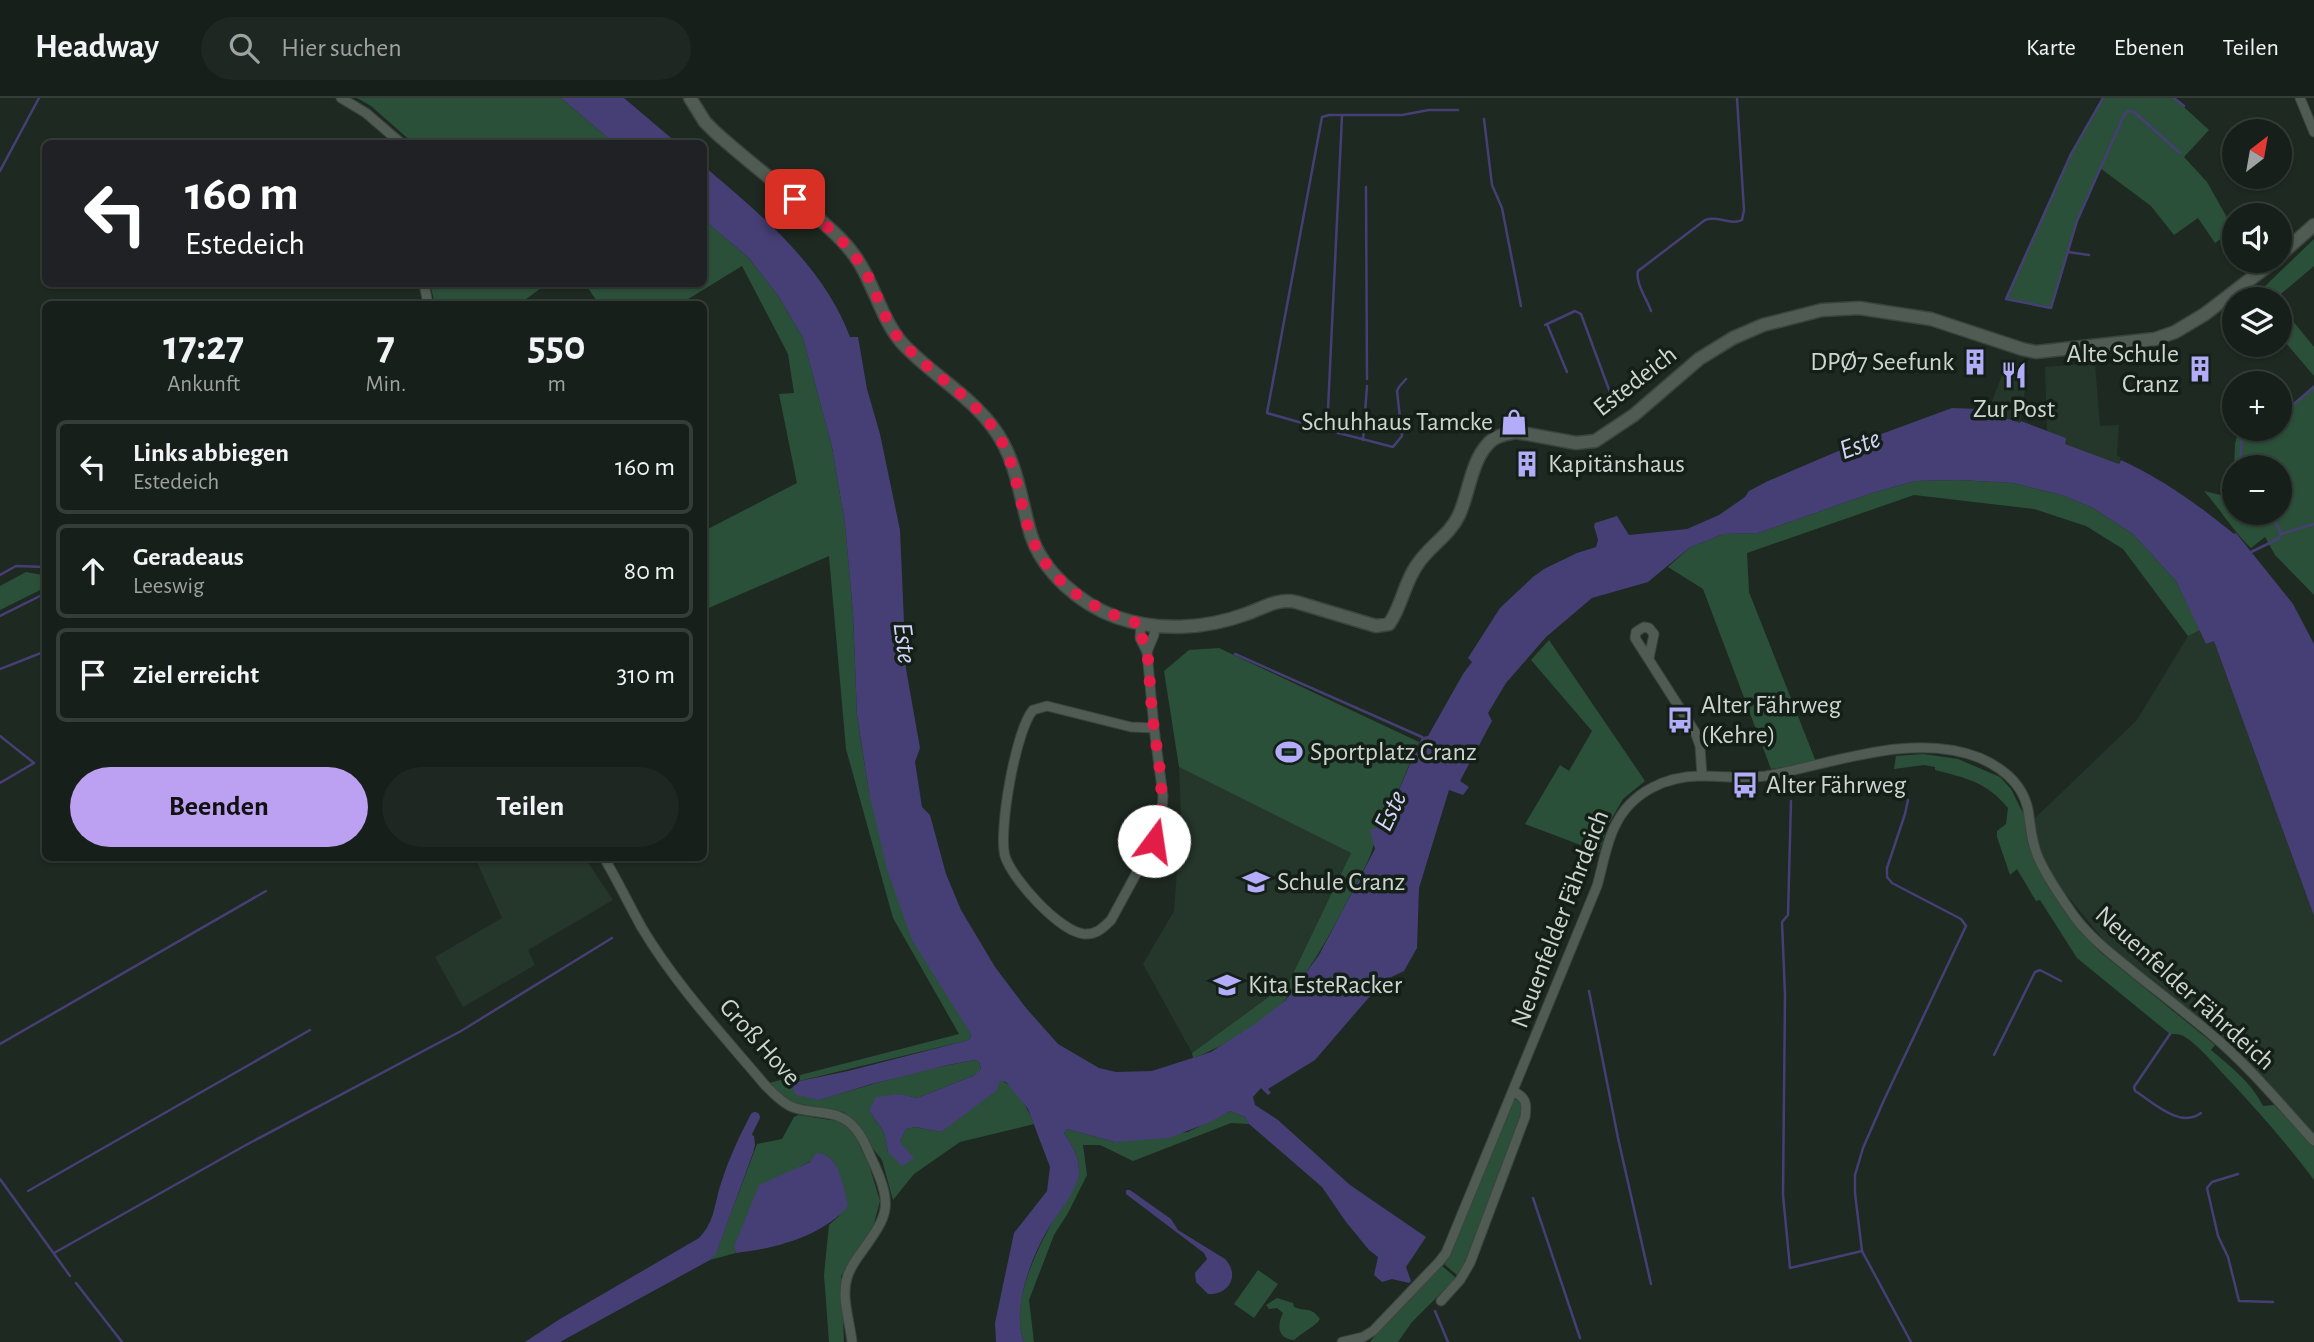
<!DOCTYPE html>
<html lang="de">
<head>
<meta charset="utf-8">
<style>
	body { margin:0; font-family:"Alegreya Sans",sans-serif; background:#1f2722; color:#f1f3f6; height:100vh; display:flex; flex-direction:column; font-size:26px; white-space:nowrap }
	* { box-sizing:border-box; margin:0 }
	p { font-size:23px; color:#9ea2a2 }
	.icon { flex:none; width:38px; height:38px; fill:none; stroke:currentColor; stroke-width:2; stroke-linecap:round; stroke-linejoin:round }
	.map { position:relative; flex:1; overflow:hidden }
	.side { position:absolute; left:42px; top:203px; width:665px; height:560px; display:flex; flex-direction:column; background:#161f19; border-radius:10px; box-shadow:0 2px 5px #0004,0 0 0 2px #353d38 }
	.side>* { flex:none }
	.top-card { position:absolute; left:42px; top:42px; width:665px; height:147px; border-radius:10px; box-shadow:0 2px 5px #0004,0 0 0 2px #353d38; background:#202124; color:#fff; overflow:hidden }
	.needle { width:46px; rotate:31deg }
	.tools { position:absolute; left:2222px; top:21px; display:grid; gap:14px }
	.tools a { display:grid; place-items:center; width:70px; height:70px; border-radius:50%; background:#161f19; box-shadow:0 2px 5px #0004,0 0 0 2px #353d38; font-size:35px }
	.pin { position:absolute; display:grid; place-items:center; width:60px; height:60px; color:#fff; margin:-30px; border-radius:14px; box-shadow:0 4px 10px #0006 }
	.me { position:absolute; width:77px; margin:-38px; rotate:14deg; stroke-linejoin:round; filter:drop-shadow(0 0 5px #0008) }
	.turn { display:flex; align-items:center; gap:24px; height:147px; padding:0 28px; font-size:32px }
	.turn .icon { width:91px; height:91px; stroke-width:2.5 }
	.turn b { display:block; font-size:49px; line-height:60px }
	.eta { display:flex; justify-content:space-evenly; align-items:center; height:119px; text-align:center }
	.eta b { font-size:42px; font-weight:700; line-height:49px }
	.primary-button { display:flex; gap:14px; margin-top:auto; padding:14px 28px }
	.primary-button a { flex:1; height:80px; border-radius:42px; background:#bca0f2; color:#111; font-size:28px; font-weight:700; line-height:80px; text-align:center }
	.primary-button a+a { background:#1f2722; color:#f1f3f6 }
	ul { padding:0; list-style:none }
	li { display:flex; align-items:center; gap:21px; height:94px; margin:0 14px 10px; padding:0 14px; border:4px solid #353d38; border-radius:10px }
	li div { flex:1 }
	li b { display:block; font-size:26px }
	li em { font-style:normal }
	header { display:flex; align-items:center; gap:42px; box-sizing:border-box; height:98px; padding:0 35px; background:#161f19; border-bottom:2px solid #353d38 }
	header strong { font-size:33px }
	nav { display:flex; gap:38px; margin-inline-start:auto; font-size:24px }
	.search { width:490px; height:63px; background:#1f2722; display:flex; align-items:center; gap:18px; box-sizing:border-box; padding:0 24px; border-radius:38px; color:#9ea2a2; font-size:26px }
	.map>svg:first-child { display:block }
</style>
</head>
<body>
<header>
<strong>Headway</strong>
<div class="search"><svg class="icon" aria-label="search" viewBox="0 0 24 24"><circle cx="10" cy="10" r="6"/><path d="M15 15l6 6"/></svg>Hier suchen</div>
<nav><a>Karte</a><a>Ebenen</a><a>Teilen</a></nav>
</header>
<div class="map">
<svg width="2314" height="1244" viewBox="0 0 2314 1244">
	<rect width="100%" height="100%" fill="#1e2921"/>
	<g fill="#25362b">
		<polygon points="2007,265 2028,273 2020,325 1988,313"/>
		<polygon points="2095,265 2100,328 2119,327 2117,358 2121,359 2119,366 2065,346 2065,340 2047,333 2045,269"/>
		<polygon points="2200,532 2206,546 2214,543 2314,818 2314,1037 2237,951 2106,845 2052,779 2029,726 2137,622 2188,538"/>
		<polygon points="1179,669 1351,755 1289,884 1192,955 1143,866 1174,813 1181,718"/>
		<polygon points="480,760 585,760 613,802 528,852 535,867 463,909 435,859 502,820 476,762"/>
	</g>
	<g fill="#2b5039" fill-rule="evenodd">
		<polygon points="357,0 561,0 614,45 413,45 371,8"/>
		<polygon points="2103,0 2174,0 2209,32 2184,59 2207,84 2234,132 2215,145 2198,120 2174,137 2151,108 2100,70 2077,123 2051,210 2006,201 2071,56"/>
		<path d="M704,122l45,38 30,39 24,41 29,109 13,77 8,89 4,103 12,76 102,242 -1,5 -5,2 -174,42 29,17c51,-16 103,-31 155,-40l4,2 2,8 -8,6 -56,22 -18,-4 -30,17 15,21 4,20 12,-10 6,-13 9,-2 26,5 59,-52c16,6 28,29 34,44l-74,18 -46,32 -21,26 -11,-40 -38,-48 -53,-10 -22,-19 190,-49 -66,-116 -47,-169 -17,-193 -125,54v-79l93,-48 -18,-89 15,-1 -6,-39 -46,-88 -62,38h-81l-14,-20h119z"/>
		<polygon points="2314,141 2314,168 2275,201 2255,201 2262,191"/>
		<polygon points="430,186 547,186 519,206 435,206"/>
		<polygon points="2280,207 2314,249 2314,278 2280,238"/>
		<path d="M2314,287v210l-39,-40 -10,-18 -14,11c-18,-17 -30,-38 -47,-57l29,7 2,-54 4,-15h41v-15zM2280,369v46h-45v-46z"/>
		<polygon points="1959,382 2013,385 2062,397 2093,410 2133,436 2176,483 2200,532 2188,538 2123,451 2086,428 2034,411 1914,397 1747,455 1749,494 1816,664 1771,671 1703,491 1668,469 1689,450 1723,436 1758,435 1872,395 1915,383"/>
		<polygon points="26,474 42,477 44,490 0,512 0,488"/>
		<polygon points="1549,542 1645,683 1623,701 1608,727 1599,754 1525,726 1560,667 1569,673 1592,633 1531,562"/>
		<path d="M1219,550l200,94 -32,75c-12,14 -12,31 -21,48 -24,46 -46,93 -79,133 -18,22 -67,51 -94,60l-1,-5 97,-71 62,-129 -172,-86 -15,-96 25,-21z"/>
		<path d="M1923,656l35,5 42,18 11,12 13,26 3,23 8,25 37,58 27,30 116,94 -4,5c19,16 41,33 52,56l11,-1 35,36 5,6v33c-26,-35 -55,-68 -85,-100 -12,-12 -33,-39 -48,-45 -1,-1 -9,-1 -11,-1l-93,-76 -37,-58 -4,1 -19,-32 -7,6 -13,-38v-6l9,-7 2,-16c-21,-26 -42,-30 -73,-38v-3l-11,-2 -30,4 2,-13z"/>
		<polygon points="1517,1001 1520,1003 1522,1017 1472,1151 1458,1178 1443,1165 1513,1002"/>
		<path d="M1230,1013l15,6 4,7 -18,-1 -98,38 -33,-16h-17l4,30 -19,38 -14,22 -25,65 5,42h-10c-16,-42 17,-100 37,-136 5,-9 17,-23 18,-33 1,-15 -7,-28 -15,-40l3,-4 48,13 73,-10z"/>
		<path d="M798,1017l39,6 8,4 11,13 13,27 11,36 -7,26 -32,49 3,66h-15l-5,-67 5,-50 10,-9c0,-20 7,-63 -23,-62l-5,7 -10,5 -67,81 2,6 -26,7 6,-7 41,-109 25,-5 12,-22z"/>
		<polygon points="1441,1167 1456,1180 1412,1224 1398,1244 1370,1244 1403,1204"/>
		<polygon points="1258,1172 1278,1186 1254,1220 1234,1206"/>
		<path d="M1277,1200l16,5 1,4c11,5 17,-1 26,12 -4,7 -19,14 -26,21 -17,-2 -17,-14 -11,-27l-6,-5 -8,1 -3,-4z"/>
	</g>
	<g fill="#463f75">
		<polygon points="561,0 624,0 677,45 614,45"/>
		<path d="M704,68c57,49 119,99 146,171h8l9,52 13,45 20,96 6,139 14,79 -5,14 7,45 8,8 16,59 15,36 34,57 31,41 32,36 41,24 17,4 36,-1 59,-19 44,-28 31,-24 33,-45 56,-106 -5,-19 8,-3 9,-10 35,-80 6,-1 35,-62 9,-12 -4,-4 32,-50 33,-31 11,-8 33,-16 19,-6 2,-7 -4,-14 1,-3 22,-7 12,19 58,-6 32,-14 26,-18 4,-6 19,-10 89,-38 95,-35 27,1 41,14 1,-2 45,17 -1,6 54,20 2,-4c41,19 78,45 113,74l2,-1 57,71 21,40v272l-100,-275 -8,3 -30,-63 -43,-47 -40,-26 -31,-13 -49,-12 -54,-3 -44,1 -43,12 -114,40 -35,1 -34,14 -41,34 -56,16 -46,39 -40,46 -18,30 4,8 -32,60 9,6 -6,8 -14,-5 -30,98 -2,60 -13,23 -21,10 -68,79 -47,29 3,4 -3,2 -7,-7 -8,9 2,8 23,15 72,65 76,52 -20,30 5,14 -2,2 -17,-4 -10,3 -8,-7 4,-18 -9,-7 -23,-28 -24,-35 -73,-63 -4,-7 -15,-6 -20,11 -41,16 -54,4 -48,-13 -3,4c8,12 16,25 15,40 -2,18 -22,41 -31,56 -17,29 -37,81 -24,113h-28l-1,-19 19,-90 33,-42 3,-24 -22,-58 -22,-27 -6,-1 -4,10 -55,41 -26,-5 -9,2 -6,13 14,16 -12,8 -14,-14 -4,-20 -15,-21 7,-14 24,-3 17,4 56,-22 8,-7 -2,-7 -4,-2 -27,5 -80,20 -48,15 -24,-5 -6,-12 58,-12 117,-30 5,-2 1,-5 -59,-94 -25,-71 -18,-77 -12,-77 -4,-102 -8,-89 -13,-77 -29,-109 -24,-41 -30,-39 -45,-38z"/>
		<path d="M753,1017l2,2 -9,15 8,4 1,9 -2,8 -37,101 -6,6 -150,82h-35l35,-23 139,-81c12,-13 14,-23 18,-40 5,-22 22,-66 36,-83z"/>
		<path d="M816,1055c24,0 27,34 32,53 -25,30 -74,43 -112,47l-2,-6 25,-62 51,-23z"/>
		<path d="M1126,1092h4l41,29 7,11 47,29c15,15 5,36 -17,35l-12,-12 -1,-9 12,-14 -3,-6 -78,-59z"/>
	</g>
	<g fill="none" stroke-linecap="round" stroke-linejoin="round">
		<g stroke="#463f75" stroke-width="2.5">
			<polyline points="2103,0 2071,56 2006,201 2051,210 2077,123 2124,17 2128,13 2134,14 2180,55"/>
			<polyline points="2174,0 2184,8"/>
			<polyline points="1342,18 1327,332 1393,349 1402,338 1397,293 1399,289 1406,281"/>
			<polyline points="1484,21 1492,87 1502,110 1521,208"/>
			<polyline points="0,73 39,0"/>
			<polyline points="1366,89 1367,281"/>
			<polyline points="2068,154 2089,157"/>
			<path d="M1651,213c-4,-12 -16,-28 -13,-40l67,-51c14,-5 25,6 37,0l2,-10 -7,-112"/>
			<polyline points="1547,226 1567,274"/>
			<polyline points="1545,227 1575,213 1581,216 1611,297"/>
			<polyline points="2280,318 2314,289"/>
			<polyline points="1327,332 1267,315 1322,19 1329,17 1402,17 1429,12 1458,12"/>
			<polyline points="1363,342 1367,288"/>
			<polyline points="2252,364 2254,369"/>
			<polyline points="2240,369 2242,336 2249,336 2256,331"/>
			<polyline points="2271,415 2281,436"/>
			<polyline points="2251,454 2278,441 2281,436 2314,426"/>
			<polyline points="0,477 16,468 46,469"/>
			<polyline points="0,518 46,495"/>
			<polyline points="1235,556 1422,639"/>
			<polyline points="0,571 46,553"/>
			<polyline points="0,638 34,665 0,685"/>
			<polyline points="1908,702 1905,716 1887,770 1887,779 1892,785 1961,821 1966,828 1884,1002 1863,1050 1855,1077 1855,1095 1862,1153 1911,1244"/>
			<polyline points="1791,703 1788,817 1782,824 1785,897 1783,1097 1790,1170 1862,1153"/>
			<polyline points="1589,893 1618,1040 1651,1186"/>
			<path d="M2170,936l-36,53 1,4c18,11 45,38 66,22"/>
			<polyline points="0,946 266,793"/>
			<polyline points="1994,957 2035,874 2040,872 2061,883"/>
			<polyline points="2238,1076 2212,1084 2207,1090 2218,1138 2228,1159 2239,1203 2273,1204"/>
			<polyline points="0,1081 70,1178"/>
			<polyline points="28,1093 310,932"/>
			<polyline points="1533,1100 1580,1240"/>
			<polyline points="54,1155 246,1047 461,933 612,840"/>
			<polyline points="76,1185 122,1244"/>
			<polyline points="1435,1213 1448,1244"/>
		</g>
		<polyline stroke="#463f75" stroke-width="10" points="744,1041 755,1019"/>
		<g stroke="#3b443e" stroke-width="11">
			<g id="street">
				<polyline points="341,0 366,15 402,46"/>
				<polyline points="2300,0 2314,34"/>
				<polyline points="424,186 428,206"/>
				<path d="M1141,525l-1,15 7,14 7,76 9,68 -1,14 -8,31 -43,79c-8,8 -15,15 -27,14 -25,-3 -72,-55 -79,-78 -7,-25 11,-127 28,-146l14,-4 84,21 23,1"/>
				<polyline points="1147,554 1154,537 1155,528"/>
				<polyline points="1649,560 1654,536 1649,530 1644,529 1636,534 1635,540 1695,634 1700,648 1702,678"/>
				<path d="M604,760c14,23 25,47 38,70 34,57 81,107 123,157 8,8 15,16 25,21 19,9 44,2 61,18 12,11 17,28 24,42 18,41 12,50 -12,84 -6,8 -13,17 -16,28 -6,19 3,44 5,64"/>
				<path d="M1441,1203l19,-21 10,-17 55,-146c2,-13 1,-20 -11,-25"/>
				<path d="M1342,1244l21,-5 10,-6 66,-69 7,-9 151,-367c6,-20 9,-44 19,-62 16,-32 50,-48 85,-48 24,0 40,3 65,0 66,-12 149,-45 214,-18 25,11 46,29 49,58 2,15 3,27 9,41 9,21 23,40 36,59 17,23 40,40 62,58 25,20 50,39 75,60 38,32 70,71 103,107"/>
			</g>
		</g>
		<g stroke="#3b443e" stroke-width="15">
			<g id="secondary">
				<path d="M690,0l15,24 10,10c29,26 60,50 90,75 16,14 33,27 46,44 22,27 28,65 51,92 32,35 78,57 101,100 15,28 19,62 28,92 12,37 49,69 85,82 42,15 89,12 130,-3 17,-6 32,-16 50,-12l80,24 13,-2c13,-18 15,-41 28,-59 12,-19 32,-29 42,-50 10,-22 12,-52 28,-70 7,-9 18,-11 29,-13l60,11 19,-2 39,-26 65,-56 34,-21 30,-13 59,-15 37,-2 72,11 91,30 14,3 119,-13 20,-7 30,-18 69,-53"/>
				<polyline points="2280,157 2314,127"/>
			</g>
		</g>
		<use href="#street" stroke="#4f5b53" stroke-width="9"/>
		<use href="#secondary" stroke="#4f5b53" stroke-width="12"/>
	</g>
	<g fill="none" stroke-linecap="round" stroke-linejoin="round">
		<path stroke="#e11d48" stroke-width="12" stroke-dasharray="0 21.6" d="M795,101c26,22 52,42 70,72 13,23 18,49 36,70 28,32 68,53 93,88 23,32 24,73 38,109 18,46 63,74 109,86 -2,14 6,22 7,35 2,24 3,47 6,70 6,42 13,71 0,112"/>
	</g>
	<defs>
		<g id="building-bare" transform="scale(2.1)"><path d="M-4-6H4V6H1V3H-1V6H-4ZM-2.5-4.3h1.7v1.8h-1.7ZM.8-4.3h1.7v1.8H.8ZM-2.5-1h1.7V.8h-1.7ZM.8-1h1.7V.8H.8Z" fill="#b3adf9" stroke="#141f18" stroke-width="2.5" paint-order="stroke"/></g>
		<g id="restaurant-bare" transform="scale(2.1)"><path d="M-5-6h1v4h1v-4h1v4h1v-4h1v5L-1.5 .5V6h-2V.5L-5-1ZM5-6V6H3V1.5H1.5Q1.5-4 5-6Z" fill="#b3adf9" stroke="#141f18" stroke-width="2.5" paint-order="stroke"/></g>
		<g id="shop-bare" transform="scale(2.1)"><path d="M-5-2.5h2.3a2.7 3.5 0 0 1 5.4 0H5L5.5 6h-11ZM-1.5-2.5h3a1.5 2.3 0 0 0-3 0Z" fill="#b3adf9" stroke="#141f18" stroke-width="2.5" paint-order="stroke"/></g>
		<g id="bus-bare" transform="scale(2.1)"><path d="M-5-6H5V4H4V6H2V4H-2V6H-4V4H-5ZM-3.5-4V0h7V-4ZM-3.5 1.2v1.5H-2V1.2ZM2 1.2v1.5H3.5V1.2Z" fill="#b3adf9" stroke="#141f18" stroke-width="2.5" paint-order="stroke"/></g>
		<g id="stadium-bare" transform="scale(2.1)"><path d="M0-5a6.5 5 0 1 0 0 10a6.5 5 0 1 0 0-10ZM-3.5-1.8h7v3.6h-7Z" fill="#b3adf9" stroke="#141f18" stroke-width="2.5" paint-order="stroke"/></g>
		<g id="school-bare" transform="scale(2.1)"><path d="M0-5L7-2L0 1L-7-2ZM-4 1L0 2.5L4 1V4Q0 6-4 4Z" fill="#b3adf9" stroke="#141f18" stroke-width="2.5" paint-order="stroke"/></g>
	</defs>
	<g fill-rule="evenodd">
		<use href="#building-bare" x="1975" y="264"/>
		<use href="#building-bare" x="2200" y="271"/>
		<use href="#restaurant-bare" x="2014" y="277"/>
		<use href="#shop-bare" x="1514" y="324"/>
		<use href="#building-bare" x="1527" y="366"/>
		<use href="#bus-bare" x="1680" y="622"/>
		<use href="#stadium-bare" x="1289" y="654"/>
		<use href="#bus-bare" x="1745" y="687"/>
		<use href="#school-bare" x="1256" y="784"/>
		<use href="#school-bare" x="1227" y="887"/>
	</g>
	<g text-anchor="middle" dominant-baseline="central" stroke-width="7" stroke-linejoin="round" paint-order="stroke">
		<g font-size="26" fill="#ced5d0" stroke="#141f18" text-anchor="start">
			<text x="2179" y="256" text-anchor="end">Alte Schule<tspan x="2179" dy="30">Cranz</tspan></text>
			<text x="1954" y="264" text-anchor="end">DPØ7 Seefunk</text>
			<text x="2014" y="311" text-anchor="middle">Zur Post</text>
			<text x="1493" y="324" text-anchor="end">Schuhhaus Tamcke</text>
			<text x="1548" y="366">Kapitänshaus</text>
			<text x="1701" y="607">Alter Fährweg<tspan x="1701" dy="30">(Kehre)</tspan></text>
			<text x="1310" y="654">Sportplatz Cranz</text>
			<text x="1766" y="687">Alter Fährweg</text>
			<text x="1277" y="784">Schule Cranz</text>
			<text x="1248" y="887">Kita EsteRacker</text>
		</g>
		<g font-size="26" fill="#ced5d0" stroke="#141f18">
			<text transform="translate(1635 283) rotate(-38)">Estedeich</text>
			<text transform="translate(1560 821) rotate(-69)">Neuenfelder Fährdeich</text>
			<text transform="translate(2185 890) rotate(42)">Neuenfelder Fährdeich</text>
			<text transform="translate(760 944) rotate(48)">Groß Hove</text>
		</g>
		<g font-size="28" font-style="italic" fill="#d6d5f8" stroke="#141f18">
			<text transform="translate(1860 347) rotate(-20)">Este</text>
			<text transform="translate(904 545) rotate(83)">Este</text>
			<text transform="translate(1391 713) rotate(-64)">Este</text>
		</g>
	</g>
</svg>
<div class="tools">
<a><svg class="needle" viewBox="-14 -14 28 28"><path d="M0-13l5 13h-10z" fill="#e53935"/><path d="M0 13l5-13h-10z" fill="#9ea2a2"/></svg></a>
<a><svg class="icon" aria-label="sound" viewBox="0 0 24 24"><path d="M4 9h4l5-4v14l-5-4H4zM17 9q2 3 0 6"/></svg></a>
<a><svg class="icon" aria-label="layers" viewBox="0 0 24 24"><path d="M12 4l9 5-9 5-9-5zM3 14l9 5 9-5"/></svg></a>
<a>+</a>
<a>−</a>
</div>
<div class="pin" style="left:795px;top:101px;background:#d93025"><svg class="icon" aria-label="arrive" viewBox="0 0 24 24"><path d="M6 21V4h12l-3 4 3 4H6"/></svg></div>
<svg class="me" style="left:1154px;top:743px" viewBox="-20 -20 40 40"><circle r="19" fill="#fff"/><path d="M0-13L10 11 0 6-10 11z" fill="#e11d48"/></svg>
<div class="top-card">
<div class="turn"><svg class="icon" aria-label="left" viewBox="0 0 24 24"><path d="M17 20v-9H6M10 6l-5 5 5 5"/></svg><div><b>160 m</b>Estedeich</div></div>
</div>
<section class="side">
<div class="eta">
<div><b>17:27</b><p>Ankunft</p></div>
<div><b>7</b><p>Min.</p></div>
<div><b>550</b><p>m</p></div>
</div>
<ul>
<li><svg class="icon" aria-label="left" viewBox="0 0 24 24"><path d="M17 20v-9H6M10 6l-5 5 5 5"/></svg><div><b>Links abbiegen</b><p>Estedeich</p></div><em>160 m</em></li>
<li><svg class="icon" aria-label="ahead" viewBox="0 0 24 24"><path d="M12 20V5M6 11l6-6 6 6"/></svg><div><b>Geradeaus</b><p>Leeswig</p></div><em>80 m</em></li>
<li><svg class="icon" aria-label="arrive" viewBox="0 0 24 24"><path d="M6 21V4h12l-3 4 3 4H6"/></svg><div><b>Ziel erreicht</b></div><em>310 m</em></li>
</ul>
<div class="primary-button"><a>Beenden</a><a>Teilen</a></div>
</section>
</div>
</body>
</html>
